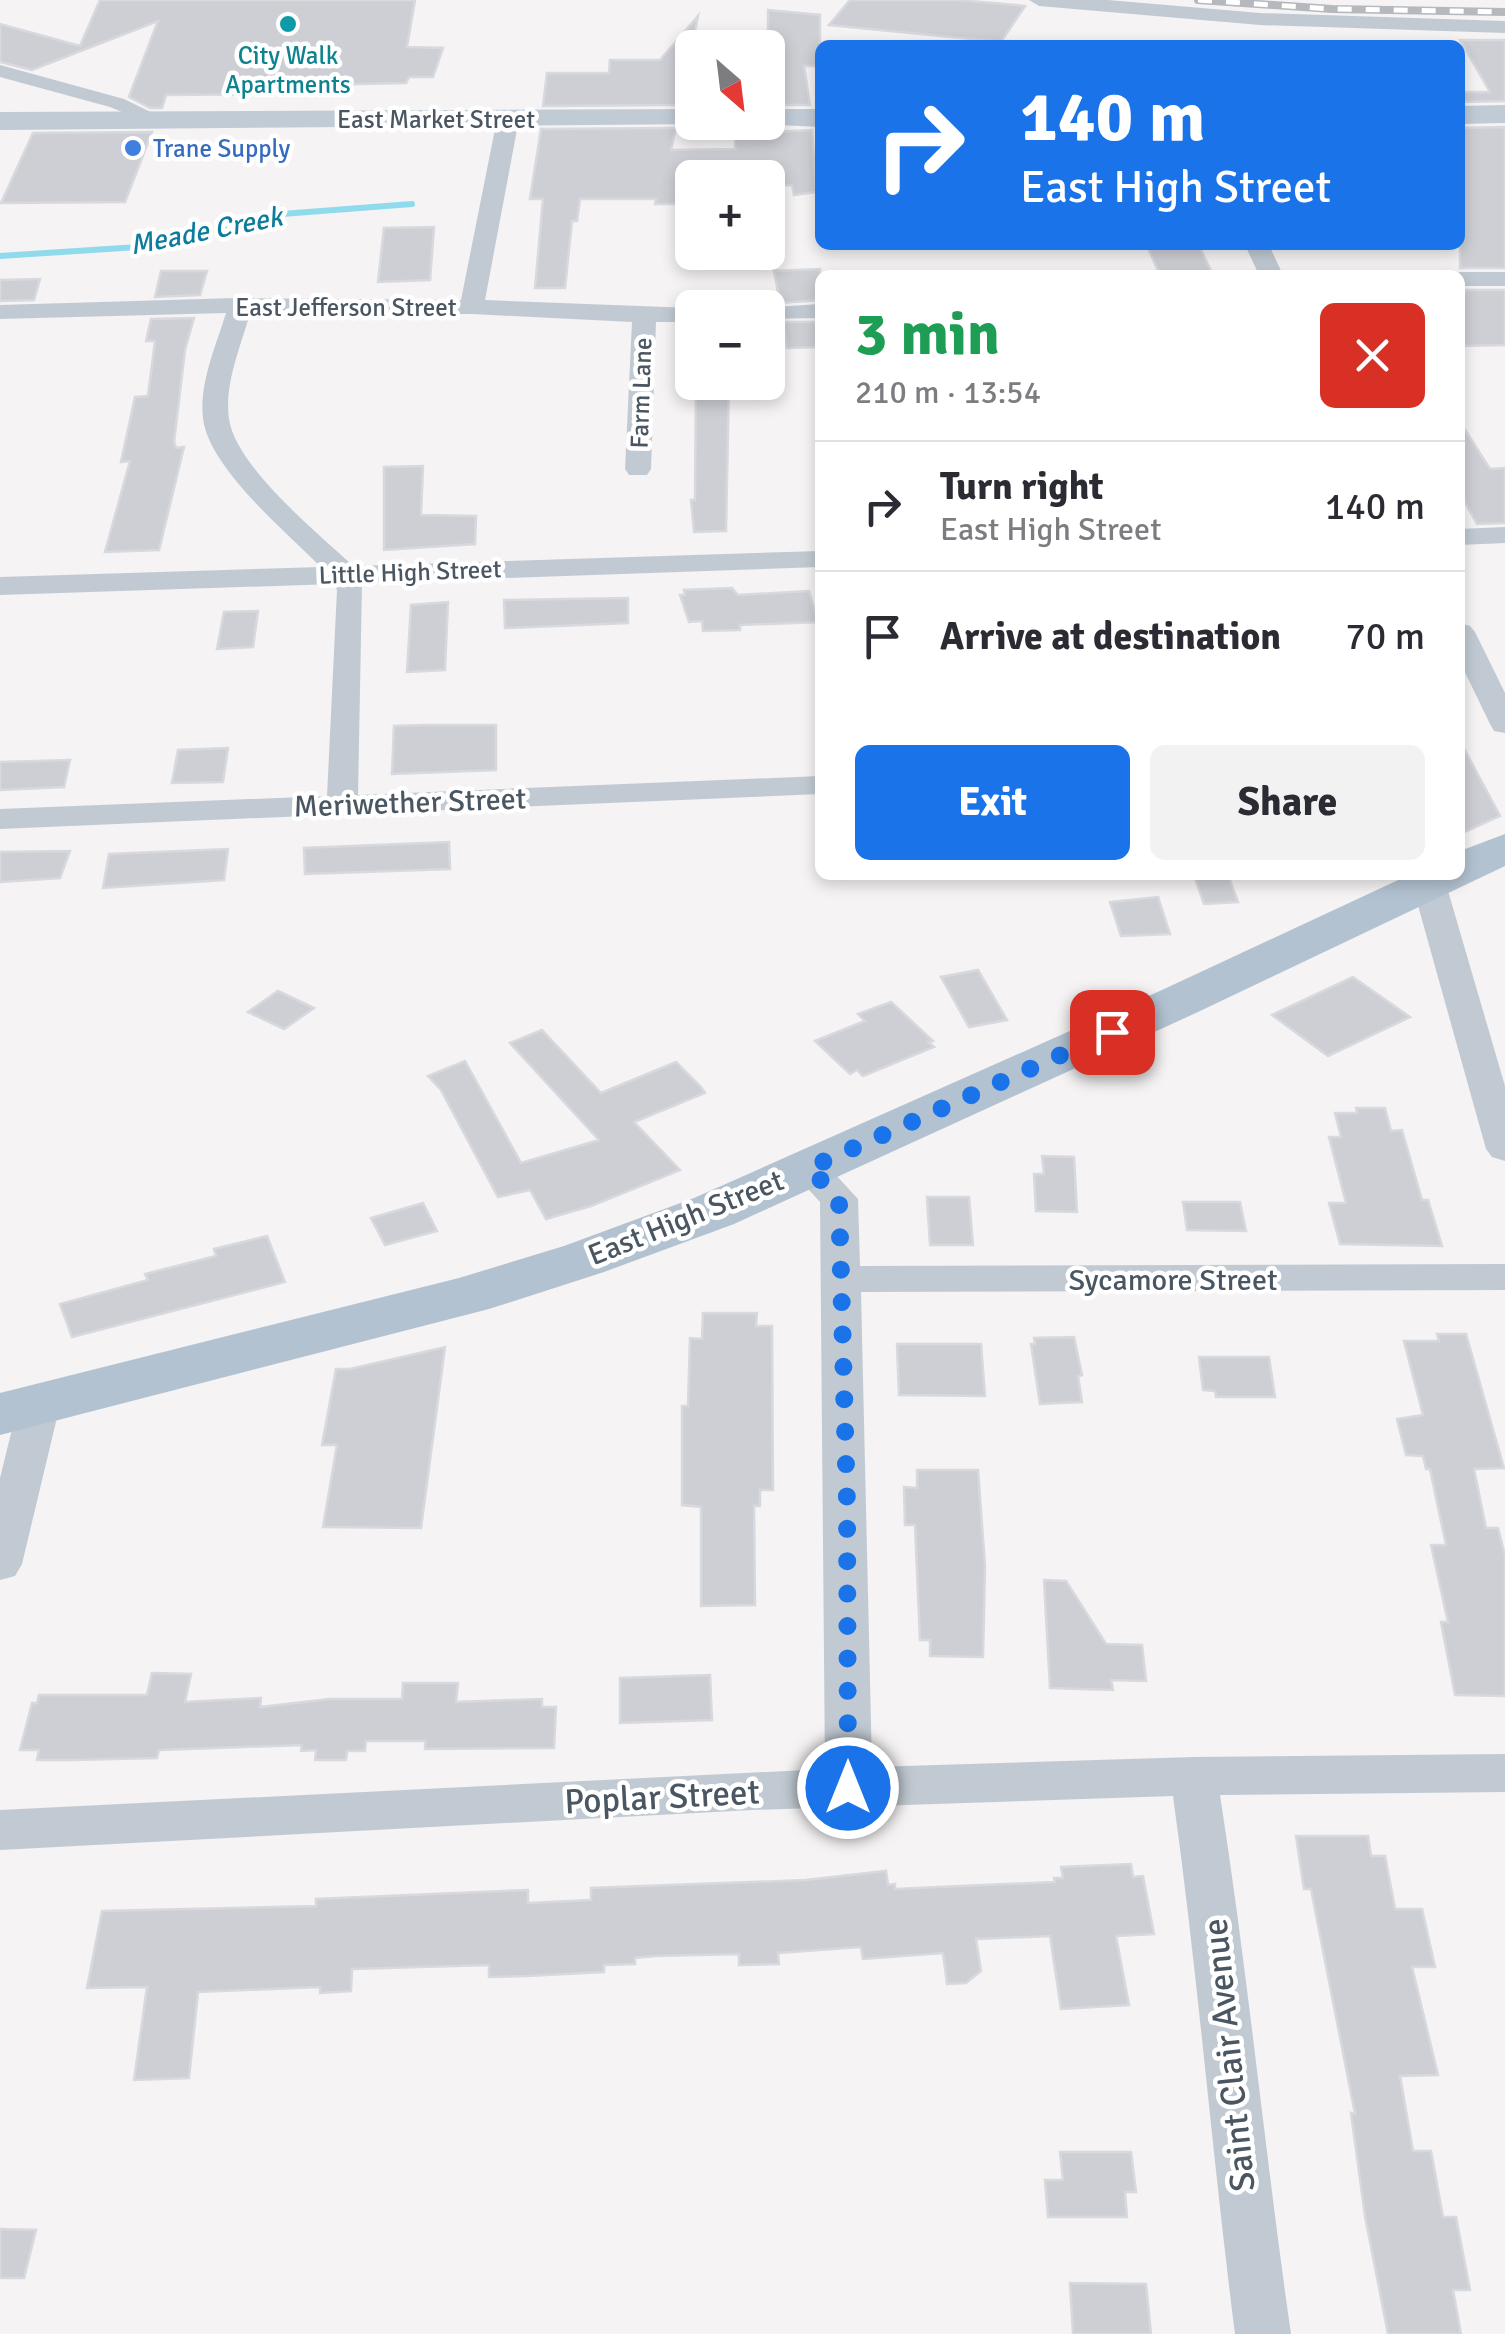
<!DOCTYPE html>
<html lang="en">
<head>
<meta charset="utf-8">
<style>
	body { margin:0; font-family:Signika,sans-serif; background:#f2f2f3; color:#2b2b33; height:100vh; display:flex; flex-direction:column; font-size:38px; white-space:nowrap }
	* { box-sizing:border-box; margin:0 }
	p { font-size:32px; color:#7c7c81 }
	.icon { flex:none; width:55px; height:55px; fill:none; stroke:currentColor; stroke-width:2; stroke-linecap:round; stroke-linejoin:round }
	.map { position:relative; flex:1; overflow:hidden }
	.panel { position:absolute; left:815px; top:270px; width:650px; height:610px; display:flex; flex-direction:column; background:#fff; border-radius:15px; box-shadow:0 5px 15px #0003 }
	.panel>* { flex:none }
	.banner { position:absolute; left:815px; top:40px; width:650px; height:210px; border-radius:15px; box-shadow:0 5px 15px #0003; background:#1a73e8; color:#fff; overflow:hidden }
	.needle { width:65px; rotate:152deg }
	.buttons { position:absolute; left:675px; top:30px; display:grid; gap:20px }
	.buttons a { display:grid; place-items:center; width:110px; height:110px; border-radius:15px; background:#fff; box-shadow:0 5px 15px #0003; font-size:50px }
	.pin { position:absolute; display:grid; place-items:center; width:85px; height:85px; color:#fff; margin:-42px; border-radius:20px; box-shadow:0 5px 15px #0006 }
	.me { position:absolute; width:110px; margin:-55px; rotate:0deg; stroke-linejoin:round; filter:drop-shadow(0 0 8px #0008) }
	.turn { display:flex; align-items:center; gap:35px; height:210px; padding:0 40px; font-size:45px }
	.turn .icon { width:130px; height:130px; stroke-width:2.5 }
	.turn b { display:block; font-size:70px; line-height:85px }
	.round { display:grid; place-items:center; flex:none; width:105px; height:105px; border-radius:15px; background:#f2f2f3 }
	.overview { display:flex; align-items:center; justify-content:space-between; height:170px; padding:0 40px }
	h1 { font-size:60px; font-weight:800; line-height:75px; color:#1e9e55 }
	.button { display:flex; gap:20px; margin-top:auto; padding:20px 40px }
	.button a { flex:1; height:115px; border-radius:15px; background:#1a73e8; color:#fff; font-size:40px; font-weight:800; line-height:115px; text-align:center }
	.button a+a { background:#f2f2f3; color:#2b2b33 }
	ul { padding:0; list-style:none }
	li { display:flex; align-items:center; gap:30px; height:130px; padding:0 40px; border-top:2px solid #e1e1e2 }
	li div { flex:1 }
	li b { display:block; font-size:38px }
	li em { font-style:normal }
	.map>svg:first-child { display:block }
</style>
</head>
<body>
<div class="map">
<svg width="1505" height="2334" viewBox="0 0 1505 2334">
	<rect width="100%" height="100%" fill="#f5f3f3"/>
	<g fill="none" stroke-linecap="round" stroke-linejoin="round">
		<polyline stroke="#90daee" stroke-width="6" points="0,256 138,247 282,214 412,204"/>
	</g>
	<g fill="#cdcfd5" stroke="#d7d9de" stroke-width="2.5">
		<polygon points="100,0 415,0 407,47 443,48 433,77 409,77 406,83 309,85 308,88 272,89 271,94 166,95 162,108 150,108 129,97 158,21 32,70 0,62 0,24 80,46"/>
		<polygon points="850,0 960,0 1025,6 1001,42 829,25"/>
		<polygon points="768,10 820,15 820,66 804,66 810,105 782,105 776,66 768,66"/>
		<polygon points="698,16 680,105 543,106 547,73 609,73 610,60 660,60"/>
		<polygon points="1460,40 1505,40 1505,101 1460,102 1460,92 1490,92"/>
		<polygon points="1505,127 1505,268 1460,268 1460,128"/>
		<polygon points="676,128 671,150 735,149 735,134 812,130 816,192 794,195 792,185 768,186 768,178 692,178 692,204 655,204 656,199 580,199 577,221 572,221 565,288 535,288 543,199 530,199 541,129"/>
		<polygon points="152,132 125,202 1,203 33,133"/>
		<polygon points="434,227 430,280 378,282 384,228"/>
		<polygon points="1199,246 1212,273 1160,275 1148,248"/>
		<polygon points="820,269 820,300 780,303 774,271"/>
		<polygon points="161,271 207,271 200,295 155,297"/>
		<polygon points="40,279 34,300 0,301 0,280"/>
		<polygon points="1460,290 1505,290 1505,345 1460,346"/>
		<polygon points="194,318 185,350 174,442 176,448 184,447 159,550 105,552 130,461 121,462 135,397 148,396 155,341 146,341 151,319"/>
		<polygon points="783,322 820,322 820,347 787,348"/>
		<polygon points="696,382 729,382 726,531 694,532 691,500 695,500"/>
		<polygon points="1460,422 1490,469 1505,468 1505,523 1477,524 1460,493"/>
		<polygon points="423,466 421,515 476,516 475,544 384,550 384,467"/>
		<polygon points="732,588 738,595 809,591 818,622 740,625 740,630 703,631 702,621 689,622 680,595 685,595 684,590"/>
		<polygon points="628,598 628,623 505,628 504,600"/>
		<polygon points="448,602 445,670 407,672 411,605"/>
		<polygon points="258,611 253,647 217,649 224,612"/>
		<polygon points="426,725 496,725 496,770 392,774 394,726"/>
		<polygon points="1460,741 1500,816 1460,834"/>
		<polygon points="228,748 223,782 172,783 178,750"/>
		<polygon points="70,760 64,787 0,790 0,762"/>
		<polygon points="449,842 450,869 305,874 304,848"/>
		<polygon points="228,849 224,880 103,888 109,854"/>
		<polygon points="70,851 60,878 0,882 0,852"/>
		<polygon points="1194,875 1228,875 1238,902 1204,904"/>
		<polygon points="1158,897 1170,934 1121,936 1110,902"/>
		<polygon points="978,970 1007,1020 969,1027 941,977"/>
		<polygon points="1353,977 1410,1017 1328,1056 1272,1015"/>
		<polygon points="278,991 314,1008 284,1029 248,1012"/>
		<polygon points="891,1002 933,1041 928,1042 934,1047 863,1076 857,1070 850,1074 815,1041 865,1021 858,1014"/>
		<polygon points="542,1030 601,1093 676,1062 701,1087 705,1093 634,1122 680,1170 591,1206 546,1219 530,1190 498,1197 441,1090 428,1076 465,1061 521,1163 599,1140 510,1043"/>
		<polygon points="1356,1108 1385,1108 1391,1131 1402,1130 1422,1200 1428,1200 1442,1246 1340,1244 1329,1203 1346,1203 1329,1137 1341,1137 1335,1113 1357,1113"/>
		<polygon points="1042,1156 1074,1157 1077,1212 1036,1211 1034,1174 1044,1174"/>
		<polygon points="927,1197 969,1197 973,1245 930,1245"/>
		<polygon points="1183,1202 1240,1202 1246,1231 1187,1230"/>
		<polygon points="423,1203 437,1231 385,1245 371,1218"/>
		<polygon points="267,1236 285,1282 72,1337 60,1304 148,1280 145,1274 216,1256 214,1249"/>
		<polygon points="703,1313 757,1313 756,1326 772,1326 773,1490 760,1490 760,1506 754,1506 755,1605 701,1606 701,1507 682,1505 682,1406 688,1406 690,1338 702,1339"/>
		<polygon points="1437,1334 1466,1334 1504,1468 1474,1469 1486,1528 1498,1528 1505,1556 1505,1696 1455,1695 1441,1622 1448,1622 1431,1545 1446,1545 1430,1469 1426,1469 1423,1456 1406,1455 1397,1419 1423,1415 1404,1341 1439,1341"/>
		<polygon points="1074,1337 1082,1375 1078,1376 1082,1402 1040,1404 1031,1344 1035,1344 1034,1338"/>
		<polygon points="897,1344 981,1344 985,1396 899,1395"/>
		<polygon points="445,1347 421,1528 323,1527 337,1445 322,1445 336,1369 350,1369"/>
		<polygon points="1199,1357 1269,1357 1275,1397 1216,1397 1215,1391 1203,1390"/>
		<polygon points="917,1470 978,1470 985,1566 983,1657 930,1656 930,1640 920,1640 915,1525 905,1525 904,1487 917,1488"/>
		<polygon points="1044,1580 1066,1581 1106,1644 1142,1645 1146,1681 1111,1680 1113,1690 1050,1688"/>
		<polygon points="152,1673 191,1674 185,1702 261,1698 260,1707 330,1699 402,1699 403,1683 458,1683 456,1702 542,1699 542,1707 556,1707 554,1748 425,1749 425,1741 366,1741 365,1751 347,1751 346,1760 315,1760 316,1750 301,1751 302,1745 159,1750 157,1758 72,1760 37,1760 39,1750 20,1750 32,1703 37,1703 39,1695 147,1695"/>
		<polygon points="710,1675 712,1720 620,1723 620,1678"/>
		<polygon points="1296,1836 1368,1836 1371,1856 1385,1856 1395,1909 1422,1909 1435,1967 1412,1967 1438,2075 1400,2076 1413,2151 1431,2151 1443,2217 1456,2217 1470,2290 1453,2290 1461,2334 1388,2334 1365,2216 1351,2113 1355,2114 1311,1889 1304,1889"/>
		<polygon points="1131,1864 1133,1877 1143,1876 1154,1934 1116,1936 1129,2005 1061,2009 1050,1936 976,1939 981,1971 966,1983 947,1984 943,1953 863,1959 861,1947 778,1953 779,1964 739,1965 739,1954 655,1956 635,1958 635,1964 604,1965 604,1972 526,1976 489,1977 489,1965 352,1969 351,1991 320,1993 320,1987 198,1992 189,2078 134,2080 147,1987 87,1988 102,1911 316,1906 316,1899 528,1890 528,1903 591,1900 591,1888 806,1880 886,1871 888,1885 895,1884 895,1889 1055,1882 1054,1878 1063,1878 1061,1867"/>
		<polygon points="1060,2152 1131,2152 1136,2192 1125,2192 1127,2217 1048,2217 1045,2180 1063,2180"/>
		<polygon points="0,2229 36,2230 24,2278 0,2278"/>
		<polygon points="1070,2283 1146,2284 1151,2334 1073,2334"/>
	</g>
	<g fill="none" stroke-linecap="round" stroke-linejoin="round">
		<g fill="#c1cad2" fill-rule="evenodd">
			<polygon points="1029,0 1108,0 1260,13 1505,21 1505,33 1260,25 1039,6"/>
			<polygon points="0,65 124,99 169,121 158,127 110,107 0,77"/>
			<path d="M508,113l11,6 -34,181 207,8v14h-36l-5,147 -4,6h-18l-4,-6 7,-147 -160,-8 -222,-1c-9,33 -26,71 -21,106 7,48 89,114 124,147l467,-15v16l-458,16 -4,212 462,-19v18l-820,35v-20l327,-13 10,-206 -3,-6 -334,11v-18l321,-10c-34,-34 -113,-100 -118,-149 -4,-35 13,-72 23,-105l-226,6v-14l236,-7 225,2 36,-181z"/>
			<polygon points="1245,245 1269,245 1283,275 1259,275"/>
			<polygon points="1460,272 1505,272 1505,286 1460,286 1460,275 1451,275"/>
			<polygon points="820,304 820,318 768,319 768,308 759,308"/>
			<polygon points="1505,527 1505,543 1460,545 1460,529"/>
			<polygon points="1460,623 1470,626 1475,632 1505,693 1505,733 1494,731 1490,724 1460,662"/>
			<polygon points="1433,875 1446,884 1505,1086 1505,1161 1492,1157 1486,1149 1412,884 1417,877"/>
			<path d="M809,1157l13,3 36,39 2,67 645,-2v26l-644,2 11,475 322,-10 311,-3v38l-285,3c28,179 45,359 71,539h-56c-23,-179 -37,-359 -62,-538l-421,14 -752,40v-40l825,-41 -5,-567 -30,-33 6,-9z"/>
			<polygon points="39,1390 54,1395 60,1405 22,1564 15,1576 0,1580 0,1478 18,1405 24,1395"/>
		</g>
		<g fill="#c1cbd6" fill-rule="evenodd">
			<polygon points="1505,105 1505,123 1460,124 1460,106"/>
			<polygon points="692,109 692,122 703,124 0,130 0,112"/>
			<polygon points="768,109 820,109 820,127 757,124 768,122"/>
		</g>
		<polygon fill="#b3c2d1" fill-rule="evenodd" points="1505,834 1505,866 1198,1012 734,1224 604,1272 489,1309 0,1435 0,1393 459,1278 564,1246 694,1198 1162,990 1409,875 1460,875 1460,851"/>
		<g stroke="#b5b8bd" stroke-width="8">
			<polyline id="rail" points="1198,0 1332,9 1505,12"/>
		</g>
		<use href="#rail" stroke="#fff" stroke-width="5" stroke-dasharray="14" stroke-linecap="butt"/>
	</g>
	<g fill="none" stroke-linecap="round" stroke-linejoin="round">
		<polyline stroke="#1a73e8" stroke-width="18" stroke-dasharray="0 32.4" points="848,1788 847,1503 839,1199 809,1168 1112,1032"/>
	</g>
	<circle fill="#0f9aa8" stroke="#fff" stroke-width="4" cx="288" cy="24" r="10"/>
	<circle fill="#3f7fe0" stroke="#fff" stroke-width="4" cx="133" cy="148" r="10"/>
	<g text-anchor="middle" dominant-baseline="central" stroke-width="9" stroke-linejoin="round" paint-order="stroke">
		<g font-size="25" fill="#0d838f" stroke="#fff">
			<text x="288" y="55">City Walk<tspan x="288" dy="29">Apartments</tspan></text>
		</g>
		<g font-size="25" fill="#4a5661" stroke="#fff">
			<text x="436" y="119">East Market Street</text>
			<text x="346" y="307">East Jefferson Street</text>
			<text transform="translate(641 393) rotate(-88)">Farm Lane</text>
			<text transform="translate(410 572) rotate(-2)">Little High Street</text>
		</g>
		<g font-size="25" fill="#366cbe" stroke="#fff" text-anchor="start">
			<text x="153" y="148">Trane Supply</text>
		</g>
		<g font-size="28" font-style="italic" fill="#0c7c9b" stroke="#fff">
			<text transform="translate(206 231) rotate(-11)">Meade Creek</text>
		</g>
		<g font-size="30" fill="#4a5661" stroke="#fff">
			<text transform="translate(410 803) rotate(-2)">Meriwether Street</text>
			<text transform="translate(686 1218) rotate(-22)">East High Street</text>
			<text x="1173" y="1280">Sycamore Street</text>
		</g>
		<g font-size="35" fill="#4a5661" stroke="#fff">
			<text transform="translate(662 1797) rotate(-3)">Poplar Street</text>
			<text transform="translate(1229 2055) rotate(-96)">Saint Clair Avenue</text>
		</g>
	</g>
</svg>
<div class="buttons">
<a><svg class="needle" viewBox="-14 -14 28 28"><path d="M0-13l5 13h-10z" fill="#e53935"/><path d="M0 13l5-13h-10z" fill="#7c7c81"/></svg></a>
<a>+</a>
<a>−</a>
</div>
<div class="pin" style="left:1112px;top:1032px;background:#d93025"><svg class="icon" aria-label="arrive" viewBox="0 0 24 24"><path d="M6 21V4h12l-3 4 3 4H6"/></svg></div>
<svg class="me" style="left:848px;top:1788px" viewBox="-20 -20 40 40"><circle r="17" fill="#1a73e8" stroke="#fff" stroke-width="3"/><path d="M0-11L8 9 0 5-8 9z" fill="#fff"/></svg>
<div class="banner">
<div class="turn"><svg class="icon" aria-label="right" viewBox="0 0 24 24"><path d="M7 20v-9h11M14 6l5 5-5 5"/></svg><div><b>140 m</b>East High Street</div></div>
</div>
<section class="panel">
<div class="overview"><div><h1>3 min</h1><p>210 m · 13:54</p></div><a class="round" style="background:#d93025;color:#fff"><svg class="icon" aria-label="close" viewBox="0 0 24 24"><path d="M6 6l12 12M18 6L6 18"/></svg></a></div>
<ul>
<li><svg class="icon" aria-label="right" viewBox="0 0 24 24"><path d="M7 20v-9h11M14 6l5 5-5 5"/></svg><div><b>Turn right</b><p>East High Street</p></div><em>140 m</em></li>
<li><svg class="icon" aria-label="arrive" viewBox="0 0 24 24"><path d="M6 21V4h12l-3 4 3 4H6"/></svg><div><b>Arrive at destination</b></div><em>70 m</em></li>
</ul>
<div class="button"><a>Exit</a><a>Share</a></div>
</section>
</div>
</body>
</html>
